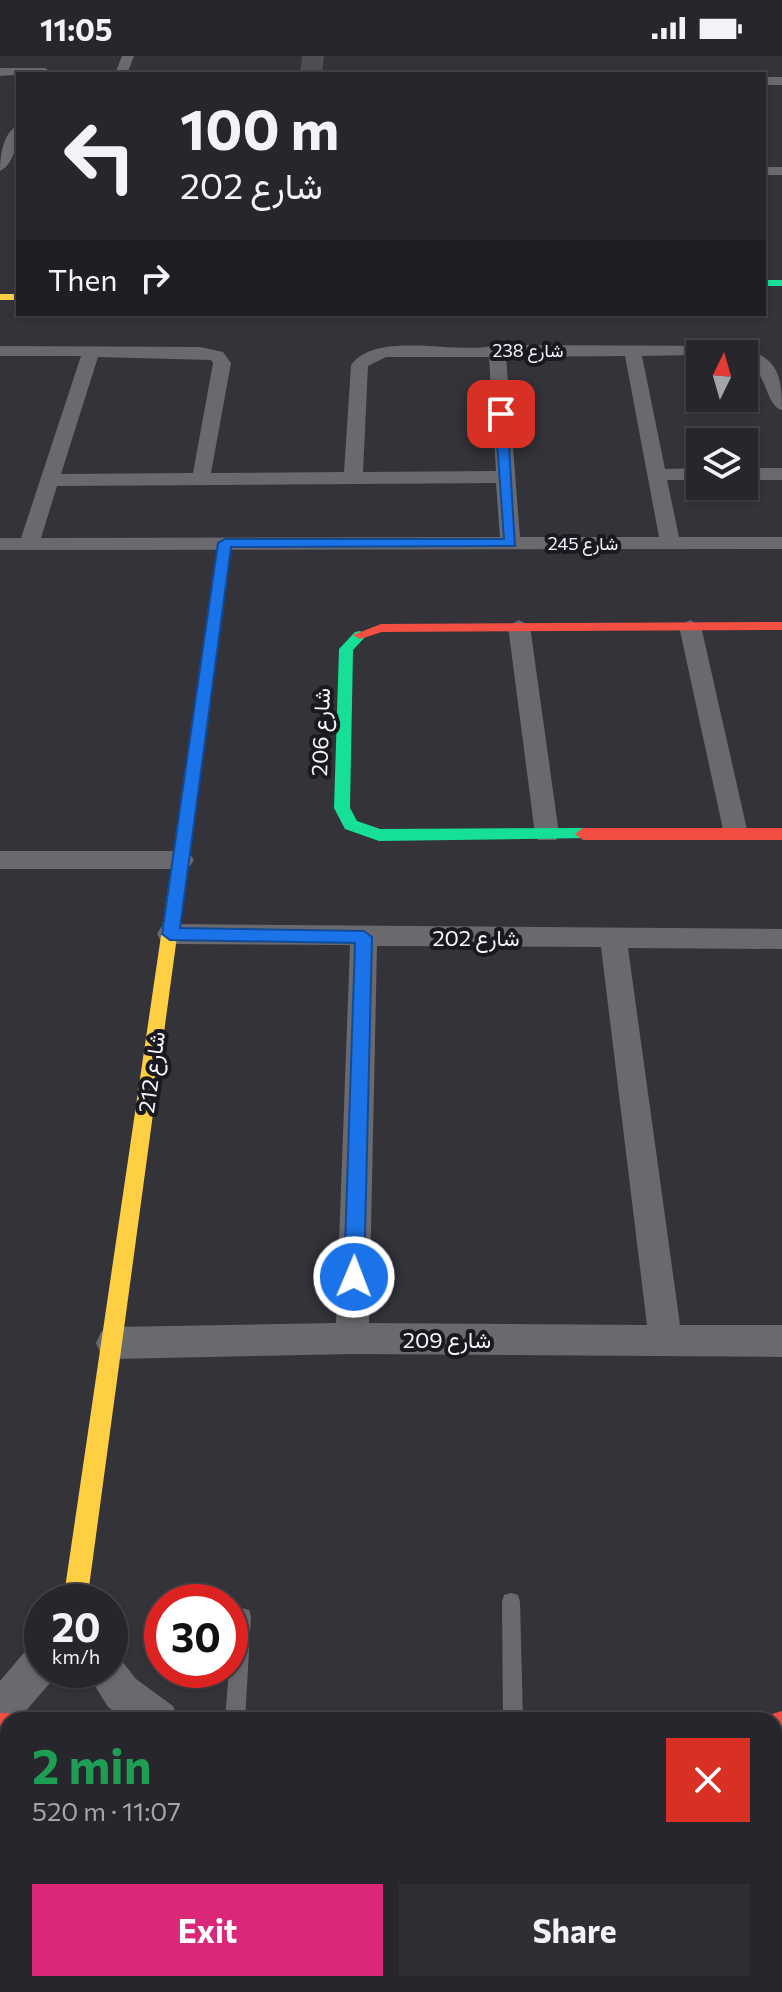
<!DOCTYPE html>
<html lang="en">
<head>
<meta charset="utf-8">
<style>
	body { margin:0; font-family:Commissioner,Vazirmatn,sans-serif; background:#2f2e34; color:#f1f3f6; height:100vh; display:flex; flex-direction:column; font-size:30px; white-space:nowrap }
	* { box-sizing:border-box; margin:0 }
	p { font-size:26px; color:#a4a5a9 }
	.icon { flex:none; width:44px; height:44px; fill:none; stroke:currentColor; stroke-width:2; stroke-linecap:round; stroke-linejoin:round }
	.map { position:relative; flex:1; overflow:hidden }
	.panel { position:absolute; left:0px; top:1656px; width:782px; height:280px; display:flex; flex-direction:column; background:#27262c; border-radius:24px 24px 0 0; box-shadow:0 2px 6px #0004,0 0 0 2px #434348 }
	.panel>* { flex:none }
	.guide { position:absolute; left:16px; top:16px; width:750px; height:244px; border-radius:0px; box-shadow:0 2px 6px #0004,0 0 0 2px #434348; background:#27262c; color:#f1f3f6; overflow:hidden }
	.needle { width:52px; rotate:5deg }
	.buttons { position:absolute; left:686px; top:284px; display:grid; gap:16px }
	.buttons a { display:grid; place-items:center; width:72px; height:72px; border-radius:0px; background:#27262c; box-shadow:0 2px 6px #0004,0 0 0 2px #434348; font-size:40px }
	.speed { position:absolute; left:24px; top:1528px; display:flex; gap:16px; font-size:40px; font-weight:700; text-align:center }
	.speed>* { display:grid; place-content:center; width:104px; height:104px; border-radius:50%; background:#27262c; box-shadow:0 2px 6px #0004,0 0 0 2px #434348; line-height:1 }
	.speed small { font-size:20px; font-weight:400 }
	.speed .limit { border:12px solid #d22; background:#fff; color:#111 }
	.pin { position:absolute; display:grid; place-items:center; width:68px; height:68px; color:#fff; margin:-34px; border-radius:16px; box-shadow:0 4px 12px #0006 }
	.me { position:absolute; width:88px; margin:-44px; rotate:1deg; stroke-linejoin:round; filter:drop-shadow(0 0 6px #0008) }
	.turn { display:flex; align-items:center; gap:28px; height:168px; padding:0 32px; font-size:36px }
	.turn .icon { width:104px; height:104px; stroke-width:2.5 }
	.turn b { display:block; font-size:56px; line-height:68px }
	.then { display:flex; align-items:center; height:76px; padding:0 32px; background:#0003; gap:16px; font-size:30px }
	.round { display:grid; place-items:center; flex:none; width:84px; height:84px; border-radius:0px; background:#2f2e34 }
	.overview { display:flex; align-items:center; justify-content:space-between; height:136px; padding:0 32px }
	h1 { font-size:48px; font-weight:700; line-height:60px; color:#1e9e55 }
	.button { display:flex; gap:16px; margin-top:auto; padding:16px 32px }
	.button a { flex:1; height:92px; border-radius:0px; background:#db2777; color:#fff; font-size:32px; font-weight:700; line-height:92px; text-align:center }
	.button a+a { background:#2f2e34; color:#f1f3f6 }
	.status { display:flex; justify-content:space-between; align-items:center; height:56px; padding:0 40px; background:#27262c; direction:ltr }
	.status svg { height:22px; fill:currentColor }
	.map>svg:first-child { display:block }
</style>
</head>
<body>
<div class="status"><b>11:05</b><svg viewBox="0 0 49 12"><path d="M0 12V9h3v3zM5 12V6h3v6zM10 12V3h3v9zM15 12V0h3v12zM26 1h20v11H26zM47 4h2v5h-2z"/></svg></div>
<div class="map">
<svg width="782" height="1936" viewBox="0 0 782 1936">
	<rect width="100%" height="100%" fill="#34333a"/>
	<polygon fill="#373647" points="774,1784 782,1784 782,1936 55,1936 56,1928 774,1928"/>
	<polygon fill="#4f4e53" points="302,0 324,0 322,18 300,18"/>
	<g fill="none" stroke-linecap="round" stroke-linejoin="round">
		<g fill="#6a696d" fill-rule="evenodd">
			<polygon points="511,1537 518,1539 520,1546 523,1664 503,1664 502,1546 504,1539"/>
			<polygon points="242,1552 249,1554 251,1561 245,1664 225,1664 233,1561 235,1554"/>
			<polygon points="774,1917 782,1920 782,1936 766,1936 763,1928 774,1928"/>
			<polygon points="704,1928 736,1928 740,1936 708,1936"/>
		</g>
		<g fill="#6a696d" fill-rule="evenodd">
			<polygon points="122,0 134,0 127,18 115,18"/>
			<polygon points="0,12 45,12 51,16 0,20"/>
			<rect x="764" y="21" width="18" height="8"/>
			<path d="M18,69c0,16 -3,38 -18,46 0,-16 3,-38 18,-46z"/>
			<rect x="764" y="111" width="18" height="8"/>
			<path d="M497,289l238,1c41,10 47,24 47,64 -17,-4 -14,-39 -38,-50v-6l-102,2 23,113 35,-1v12h-33l12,57h103v12l-782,1v-12h21l60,-182h-81v-10l200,1 23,5 8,11 -20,110 133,-1 7,-107c27,-36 106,-9 146,-20zM625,300l34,181h-139l-14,-180zM98,301l113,3 2,3 -20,110 -132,1zM386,301h103l7,114 -133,1 5,-106zM496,427l4,54 -459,1 16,-52z"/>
			<rect x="744" y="412" width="38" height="12"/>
			<polygon points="519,564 530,570 559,778 556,784 538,784 535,778 508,570"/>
			<polygon points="690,564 701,570 748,778 745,784 727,784 724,778 679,570"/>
			<polygon points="0,795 181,795 190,798 194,804 190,810 181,813 0,813"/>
			<path d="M170,868l612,5v20l-154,-1 52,377h102v32l-430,-3 -239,5 -12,-5 -5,-11 5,-11 12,-5 223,-4 14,-378 -180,-1 -9,-3 -4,-7 4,-7zM377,890l224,1 46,378 -278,-2z"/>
			<polygon points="42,1587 42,1614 58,1614 56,1620 18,1664 8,1664 8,1671 0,1675 0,1625 28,1592"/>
			<polygon points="110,1597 118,1600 136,1623 173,1650 179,1664 126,1664 108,1651 85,1614 110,1614"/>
			<polygon points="0,1778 8,1781 8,1832 0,1829"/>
			<rect x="20" y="1928" width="44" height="8"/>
		</g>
		<g fill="#16e098" fill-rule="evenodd">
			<rect x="764" y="224" width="18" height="6"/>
			<polygon points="225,483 231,487 178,873 170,879 162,873 219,487"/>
			<polygon points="360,575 367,579 353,594 350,752 357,765 380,773 583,772 591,778 589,782 379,785 345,773 334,752 339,593 355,576"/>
			<polygon points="782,1739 782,1765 774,1766 774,1740"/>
		</g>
		<g fill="#ffcf43" fill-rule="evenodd">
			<rect x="0" y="238" width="18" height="6"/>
			<polygon points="170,867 178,873 87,1546 63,1546 162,873"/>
			<rect x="0" y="1742" width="8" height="26"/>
		</g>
		<g fill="#f24e42" fill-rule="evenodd">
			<polygon points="782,566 782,574 382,576 360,583 353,579 381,568"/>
			<polygon points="583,772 782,772 782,784 583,784 575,778"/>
			<polygon points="782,1655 782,1681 774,1682 774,1664 763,1664 765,1660"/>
			<polygon points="0,1657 8,1657 18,1664 8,1664 8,1683 0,1683"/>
		</g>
	</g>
	<polygon fill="#1a73e8" stroke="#114b97" stroke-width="2" points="501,354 507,358 515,490 231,491 180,872 364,875 372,881 364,1221 361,1227 354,1230 347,1227 344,1221 355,887 170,884 162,878 218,487 225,483 504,483 495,358"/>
	<g text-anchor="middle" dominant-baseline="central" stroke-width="8" stroke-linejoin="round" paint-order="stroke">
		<g font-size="18" fill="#f4f4fc" stroke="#19191f">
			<text x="528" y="294">شارع 238</text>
			<text x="583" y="487">شارع 245</text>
		</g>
		<g font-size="22" fill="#f4f4fc" stroke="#19191f">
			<text transform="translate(320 676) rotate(-88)">شارع 206</text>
			<text x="476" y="881">شارع 202</text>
			<text transform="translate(151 1016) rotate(-82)">شارع 212</text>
			<text x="447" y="1283">شارع 209</text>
		</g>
	</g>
</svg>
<div class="buttons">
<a><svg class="needle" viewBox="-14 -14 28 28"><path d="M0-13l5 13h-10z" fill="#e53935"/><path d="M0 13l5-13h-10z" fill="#a4a5a9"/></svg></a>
<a><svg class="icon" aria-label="layers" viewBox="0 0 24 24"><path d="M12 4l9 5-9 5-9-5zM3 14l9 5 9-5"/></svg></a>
</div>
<div class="speed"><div>20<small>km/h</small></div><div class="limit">30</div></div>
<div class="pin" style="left:501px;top:358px;background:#d93025"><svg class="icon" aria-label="arrive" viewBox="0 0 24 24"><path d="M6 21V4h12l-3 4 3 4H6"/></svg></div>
<svg class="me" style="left:354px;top:1221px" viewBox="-20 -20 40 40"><circle r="17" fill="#1a73e8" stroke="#fff" stroke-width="3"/><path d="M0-11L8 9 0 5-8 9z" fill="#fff"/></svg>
<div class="guide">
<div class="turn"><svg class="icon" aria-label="left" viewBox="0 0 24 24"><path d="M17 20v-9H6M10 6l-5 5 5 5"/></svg><div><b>100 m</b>شارع 202</div></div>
<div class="then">Then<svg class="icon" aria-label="right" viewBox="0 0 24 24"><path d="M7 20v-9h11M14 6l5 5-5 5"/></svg></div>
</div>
<section class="panel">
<div class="overview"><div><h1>2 min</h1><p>520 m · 11:07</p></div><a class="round" style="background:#d93025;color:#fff"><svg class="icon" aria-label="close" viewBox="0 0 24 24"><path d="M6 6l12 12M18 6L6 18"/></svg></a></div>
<div class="button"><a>Exit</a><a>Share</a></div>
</section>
</div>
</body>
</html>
